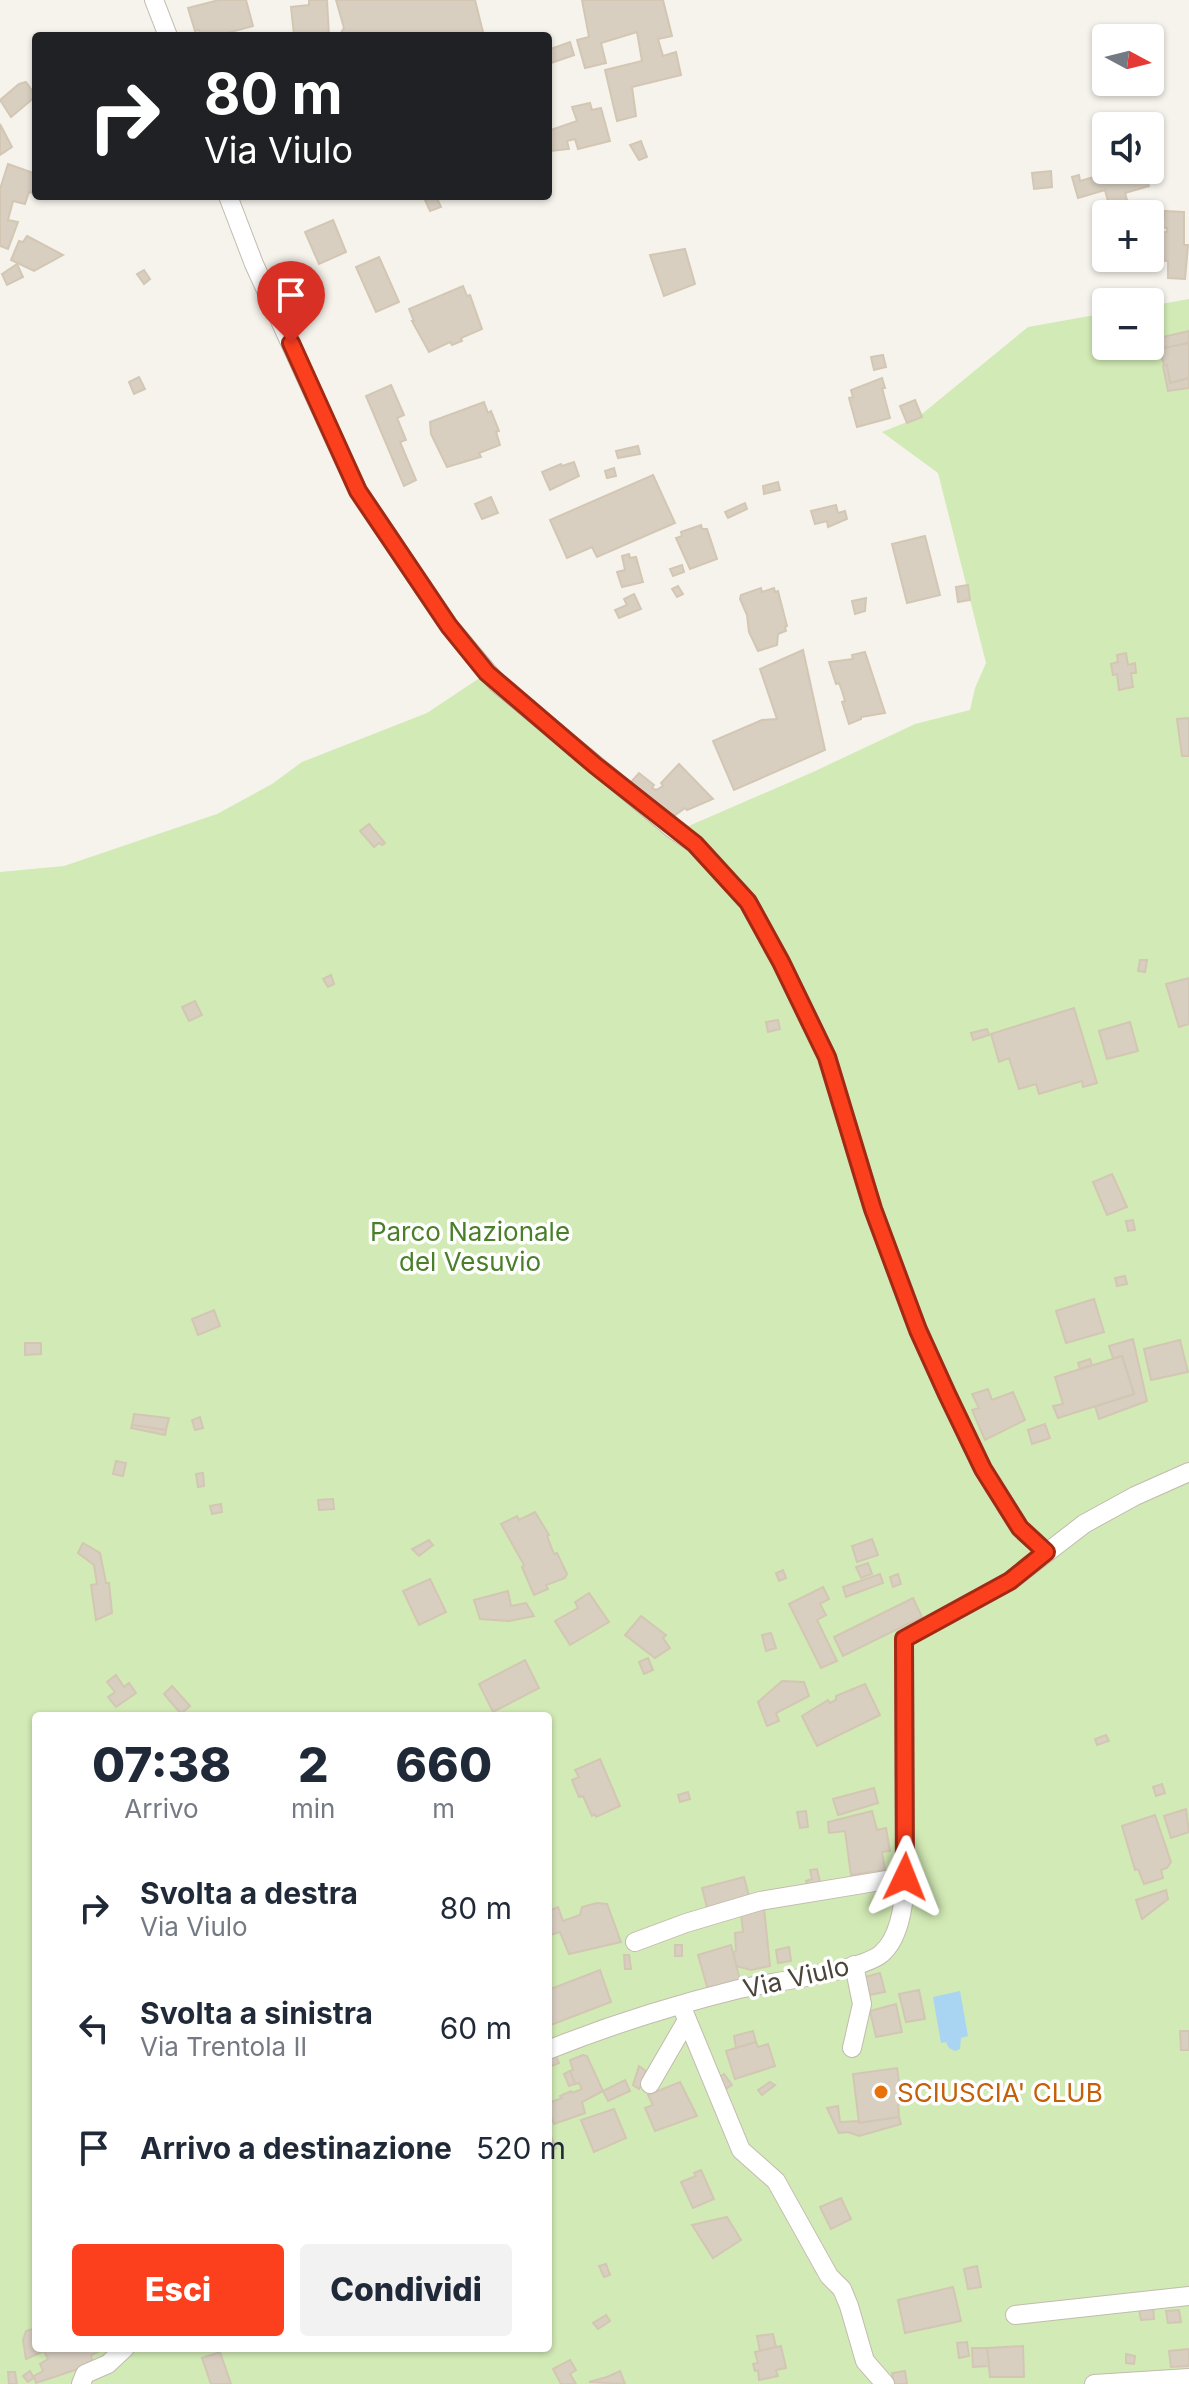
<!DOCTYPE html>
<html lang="it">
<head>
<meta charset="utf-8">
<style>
	body { margin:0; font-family:Inter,sans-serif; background:#f2f2f3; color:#1f2937; height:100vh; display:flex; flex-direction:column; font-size:30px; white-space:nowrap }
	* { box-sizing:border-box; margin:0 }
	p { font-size:26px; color:#747a83 }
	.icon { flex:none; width:44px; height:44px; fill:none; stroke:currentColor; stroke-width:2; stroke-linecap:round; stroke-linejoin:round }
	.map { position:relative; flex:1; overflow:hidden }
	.panel { position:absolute; left:32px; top:1712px; width:520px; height:640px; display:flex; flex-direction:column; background:#fff; border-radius:8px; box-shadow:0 2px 6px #0004 }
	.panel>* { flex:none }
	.banner { position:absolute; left:32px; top:32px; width:520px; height:168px; border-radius:8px; box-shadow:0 2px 6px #0004; background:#202124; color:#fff; overflow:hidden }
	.needle { width:52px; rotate:97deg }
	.buttons { position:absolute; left:1092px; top:24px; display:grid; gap:16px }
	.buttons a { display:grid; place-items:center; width:72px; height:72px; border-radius:8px; background:#fff; box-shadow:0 2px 6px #0004; font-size:40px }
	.pin { position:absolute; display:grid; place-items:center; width:68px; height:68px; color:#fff; margin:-82px -34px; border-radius:50% 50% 50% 0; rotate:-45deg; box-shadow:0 0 8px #0007 }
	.pin .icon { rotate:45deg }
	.me { position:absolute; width:88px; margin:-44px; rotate:2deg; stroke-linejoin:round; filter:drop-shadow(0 0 6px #0008) }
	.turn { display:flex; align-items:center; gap:28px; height:168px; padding:0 40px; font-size:36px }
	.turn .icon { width:104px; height:104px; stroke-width:2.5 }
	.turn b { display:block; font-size:56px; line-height:68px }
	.eta { display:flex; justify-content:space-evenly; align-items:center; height:136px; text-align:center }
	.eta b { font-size:48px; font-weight:800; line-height:56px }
	.cta { display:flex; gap:16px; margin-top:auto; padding:16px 40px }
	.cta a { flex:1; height:92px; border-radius:8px; background:#fc3f1d; color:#fff; font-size:32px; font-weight:800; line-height:92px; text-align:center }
	.cta a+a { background:#f2f2f3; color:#1f2937 }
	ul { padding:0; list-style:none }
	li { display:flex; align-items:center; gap:24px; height:120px; padding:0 40px }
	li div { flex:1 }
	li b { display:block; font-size:30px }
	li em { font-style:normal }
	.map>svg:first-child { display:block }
</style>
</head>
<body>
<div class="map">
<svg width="1189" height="2384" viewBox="0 0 1189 2384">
	<rect width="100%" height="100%" fill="#f6f3ec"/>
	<path fill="#d2eab5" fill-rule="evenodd" d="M1189,299v2085h-1189v-1512l64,-6 153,-52 55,-30 30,-22 125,-49 66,-44 191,159 129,-56 102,-48 55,-14 5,-22 11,-25 -48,-190 -56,-41 35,-14 111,-91 78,-14v33h44v-40zM36,1716h512v632h-512z"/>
	<polygon fill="#a9d4f2" points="960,1991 968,2036 961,2038 960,2049 955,2051 949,2048 946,2042 941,2043 933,1997"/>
	<g fill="#d8cfc1" stroke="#d3c7b4" stroke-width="2">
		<polygon points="219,0 246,0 253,26 227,33 227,36 201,36 199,30 195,31 188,8"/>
		<polygon points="309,0 327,0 329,36 294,35 291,7 309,5"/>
		<polygon points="336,0 475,0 484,36 339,36 344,28"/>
		<polygon points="582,0 663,0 672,36 658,39 663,56 676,52 681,75 632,87 636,116 617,121 605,70 642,61 637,32 601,43 606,63 585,68 577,40 589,37"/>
		<polygon points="570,42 574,55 548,64 548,50"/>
		<polygon points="26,82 36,96 11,117 0,100 19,84"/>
		<polygon points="590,103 592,110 601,108 610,141 578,149 575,139 567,141 569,149 551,151 548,144 548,131 577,121 572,107"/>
		<polygon points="0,124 12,147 0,155"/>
		<polygon points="641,141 647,157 639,160 630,145"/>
		<polygon points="8,164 36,174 36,194 29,192 25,204 13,201 8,220 18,222 8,249 0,246 0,189"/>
		<polygon points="1118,170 1144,170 1149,186 1125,193 1127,200 1109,205 1105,190 1078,198 1072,177 1079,175 1080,181"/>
		<polygon points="1051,171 1052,187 1034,189 1032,173"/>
		<polygon points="436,196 441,207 430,211 425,200"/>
		<polygon points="1164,211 1184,212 1184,245 1188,245 1185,279 1168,278 1168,261 1154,260 1155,232 1167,232 1167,228 1159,227 1159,218 1164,218"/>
		<polygon points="333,220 346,252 319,264 305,232"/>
		<polygon points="27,236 63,255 34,271 11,260 19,241 23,242"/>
		<polygon points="685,249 695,284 664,296 650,255"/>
		<polygon points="379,257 399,302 376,312 356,267"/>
		<polygon points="17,264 23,277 7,285 2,274"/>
		<polygon points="144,270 150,279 144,284 137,274"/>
		<polygon points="463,286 467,296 470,295 482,329 461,338 462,341 452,345 450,342 429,352 412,321 414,321 409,309"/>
		<polygon points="1189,331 1189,343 1156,350 1154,339"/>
		<polygon points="1189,343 1189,378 1170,383 1159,349"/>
		<polygon points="883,355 886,367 874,370 871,357"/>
		<polygon points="1167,365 1170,383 1189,378 1189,388 1168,391 1163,366"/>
		<polygon points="139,377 145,389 134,394 129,382"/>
		<polygon points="882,378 885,388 882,388 890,418 857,427 849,398 853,397 851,390"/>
		<polygon points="391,385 404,415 397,418 406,440 400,442 416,480 404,486 366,396"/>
		<polygon points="915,400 922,417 907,423 900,406"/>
		<polygon points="484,402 488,413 491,411 499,431 496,432 500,445 479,453 481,457 447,467 431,434 430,422"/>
		<polygon points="638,446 640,454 618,458 616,451"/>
		<polygon points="574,462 579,476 550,490 542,472 561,464 562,466"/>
		<polygon points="614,468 616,476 607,478 605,471"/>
		<polygon points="653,475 675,523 597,557 592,547 567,558 550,520"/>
		<polygon points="778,482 780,490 764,494 763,486"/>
		<polygon points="491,497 498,513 482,519 475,504"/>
		<polygon points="745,503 747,509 728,518 725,512"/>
		<polygon points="836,505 838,513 845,511 847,519 828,527 827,521 815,524 811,511"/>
		<polygon points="701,525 702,529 707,529 717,559 690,569 676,538 682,536 681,532"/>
		<polygon points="925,536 940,595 907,603 892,544"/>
		<polygon points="629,554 630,558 636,557 643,582 622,587 617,572 625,570 622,556"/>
		<polygon points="682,565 684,572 673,576 670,569"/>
		<polygon points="968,585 970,600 958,602 956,587"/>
		<polygon points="678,586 683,594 677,597 672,589"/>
		<polygon points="761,588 762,592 774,588 775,592 778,591 787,626 785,627 786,631 778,634 777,645 758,651 749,632 747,615 740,599 741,595"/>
		<polygon points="634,594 641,609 619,618 615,610 627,605 624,599"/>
		<polygon points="866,598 865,611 855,614 852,601"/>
		<polygon points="803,650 825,750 734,790 713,741 762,720 777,719 760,669"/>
		<polygon points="865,652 885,713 861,717 861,719 849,724 842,702 845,701 842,691 839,683 836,684 829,662 853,659 852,655"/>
		<polygon points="1126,653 1128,665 1135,663 1136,673 1131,673 1133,687 1119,690 1117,674 1113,675 1111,664 1118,662 1117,655"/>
		<polygon points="1189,718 1189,756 1182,756 1177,719"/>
		<polygon points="679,764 713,799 687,810 685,808 674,816 630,783 639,773 654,785 652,788 656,790 663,786 661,783"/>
		<polygon points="369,824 385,843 382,845 379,843 374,847 360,831"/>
		<polygon points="1140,960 1147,960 1145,972 1138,971"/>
		<polygon points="331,975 334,984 328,987 323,979"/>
		<polygon points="1189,978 1189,1024 1179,1027 1166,984"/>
		<polygon points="195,1001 202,1015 189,1021 182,1007"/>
		<polygon points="1074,1008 1097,1083 1083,1087 1082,1081 1039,1094 1036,1084 1019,1089 1009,1058 999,1062 991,1034"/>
		<polygon points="778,1020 780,1029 768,1032 766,1022"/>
		<polygon points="1130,1022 1138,1051 1107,1059 1099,1031"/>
		<polygon points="987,1029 989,1035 973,1040 971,1033"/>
		<polygon points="1112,1174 1127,1207 1107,1215 1093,1182"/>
		<polygon points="1133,1220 1135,1230 1128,1231 1126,1221"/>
		<polygon points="1125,1276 1127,1284 1117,1286 1115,1278"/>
		<polygon points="1094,1299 1104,1332 1066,1343 1056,1311"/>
		<polygon points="214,1310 220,1326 198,1335 192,1319"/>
		<polygon points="1133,1339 1147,1401 1099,1419 1095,1406 1134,1394 1122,1356 1113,1358 1109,1346"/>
		<polygon points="1180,1340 1188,1372 1151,1380 1144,1349"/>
		<polygon points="25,1343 41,1343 41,1354 25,1355"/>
		<polygon points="1122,1356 1134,1394 1058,1418 1053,1406 1063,1404 1055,1377"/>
		<polygon points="1090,1359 1092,1365 1080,1369 1078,1363"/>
		<polygon points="988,1389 992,1400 1013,1392 1025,1420 985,1440 972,1410 979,1408 972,1394"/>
		<polygon points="134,1414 169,1418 166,1430 132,1425"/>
		<polygon points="200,1417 203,1428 195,1430 192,1420"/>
		<polygon points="1045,1424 1050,1438 1032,1444 1028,1430"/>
		<polygon points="132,1425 166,1430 165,1435 131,1428"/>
		<polygon points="116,1461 126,1463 123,1476 113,1474"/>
		<polygon points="203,1473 204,1486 198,1487 196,1474"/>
		<polygon points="333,1499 334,1509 319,1510 318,1500"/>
		<polygon points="221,1504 222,1512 212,1514 210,1506"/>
		<polygon points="535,1512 549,1535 547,1536 554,1554 557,1553 567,1574 565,1578 546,1585 548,1589 534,1595 522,1567 524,1565 501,1524 517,1516 519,1520"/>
		<polygon points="872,1539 878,1555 857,1562 852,1546"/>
		<polygon points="429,1540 433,1545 419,1556 412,1549"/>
		<polygon points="83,1543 100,1553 106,1583 109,1583 112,1613 96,1620 91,1585 97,1584 94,1565 78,1553"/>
		<polygon points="868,1563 872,1574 861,1578 856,1567"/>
		<polygon points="783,1570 786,1578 779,1581 776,1573"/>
		<polygon points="880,1574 883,1583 846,1597 843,1587"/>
		<polygon points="898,1574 901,1584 893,1587 890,1577"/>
		<polygon points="430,1579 446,1612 419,1625 403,1591"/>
		<polygon points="823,1587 829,1599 820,1604 826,1615 817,1620 837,1661 821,1668 789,1604"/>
		<polygon points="508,1591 511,1606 526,1603 534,1616 509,1621 480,1619 474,1600"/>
		<polygon points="589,1593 609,1622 570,1645 555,1621 578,1608 575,1602"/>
		<polygon points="913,1598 922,1617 843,1656 834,1637"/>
		<polygon points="641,1616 666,1635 663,1638 670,1648 655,1658 625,1635"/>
		<polygon points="771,1633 776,1648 766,1651 762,1635"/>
		<polygon points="648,1658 653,1670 644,1674 639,1662"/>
		<polygon points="525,1660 539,1688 493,1712 479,1684"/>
		<polygon points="116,1675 124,1687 129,1683 136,1693 116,1707 108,1697 115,1692 107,1682"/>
		<polygon points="782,1681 804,1682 809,1696 776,1713 779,1721 767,1726 758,1702"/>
		<polygon points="865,1684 880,1715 817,1746 802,1716 828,1700 830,1703 836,1700 836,1696"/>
		<polygon points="172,1686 190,1706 181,1714 164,1694"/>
		<polygon points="1106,1735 1109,1741 1097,1745 1095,1739"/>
		<polygon points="600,1759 620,1806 596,1817 595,1814 592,1816 583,1796 579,1797 572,1780 579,1777 575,1770"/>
		<polygon points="1162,1784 1165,1793 1156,1796 1153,1787"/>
		<polygon points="874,1788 878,1803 838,1815 833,1799"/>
		<polygon points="688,1792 690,1799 680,1802 678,1795"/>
		<polygon points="1186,1809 1189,1832 1171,1838 1164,1816"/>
		<polygon points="806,1811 808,1827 800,1828 797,1812"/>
		<polygon points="872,1811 877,1830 886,1828 890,1851 882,1852 885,1870 851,1875 845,1831 829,1833 828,1822"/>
		<polygon points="1155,1815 1171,1862 1167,1868 1161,1870 1163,1878 1144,1884 1138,1869 1135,1870 1122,1826"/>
		<polygon points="817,1869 821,1886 808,1889 806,1881 812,1879 810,1870"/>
		<polygon points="744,1877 750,1900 708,1911 702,1888"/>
		<polygon points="1166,1890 1168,1899 1142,1919 1136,1900"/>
		<polygon points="597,1903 607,1904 621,1942 569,1954 560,1932 550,1935 548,1931 548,1911 558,1907 563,1921 580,1915 582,1907"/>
		<polygon points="764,1908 770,1966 751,1970 736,1966 732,1953 736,1951 735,1933 743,1932 741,1913"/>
		<rect x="675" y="1945" width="7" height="11"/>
		<polygon points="731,1945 740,1980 708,1990 698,1955"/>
		<polygon points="789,1947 791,1961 778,1963 776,1950"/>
		<polygon points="624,1955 629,1955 631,1969 625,1969"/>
		<polygon points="600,1970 611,2002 548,2026 548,1990"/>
		<polygon points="880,1973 885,1992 869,1995 865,1977"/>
		<polygon points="919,1990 925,2019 906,2022 899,1994"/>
		<polygon points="896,2004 902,2032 876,2037 870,2011"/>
		<polygon points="753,2031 756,2042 736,2048 734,2036"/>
		<polygon points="1180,2031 1189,2031 1189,2050 1181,2050"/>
		<polygon points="756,2042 758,2047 768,2044 775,2066 735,2079 726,2051"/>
		<polygon points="555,2054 559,2063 549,2067 548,2058"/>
		<polygon points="583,2055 587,2056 603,2091 582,2102 585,2113 554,2124 550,2115 551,2121 548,2122 548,2103 562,2098 560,2096 571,2091 572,2093 582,2089 579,2083 575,2084 570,2071 573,2070 570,2060"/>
		<polygon points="639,2066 646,2071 639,2089 633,2085"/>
		<polygon points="897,2068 899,2082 906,2081 909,2102 898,2104 899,2117 859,2123 853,2074"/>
		<polygon points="570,2071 575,2084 569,2086 564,2074"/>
		<polygon points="724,2074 732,2085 718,2094 710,2083"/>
		<polygon points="625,2080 630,2091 608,2101 603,2091"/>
		<polygon points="680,2082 697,2116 655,2131 645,2108 653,2105 648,2095"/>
		<polygon points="770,2082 775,2085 762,2095 758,2090"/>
		<polygon points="838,2106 840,2122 859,2121 859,2123 899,2117 901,2124 859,2136 848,2132 839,2133 827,2108"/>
		<polygon points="614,2109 626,2138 594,2152 581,2120"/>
		<polygon points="551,2136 556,2148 548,2153 548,2137"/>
		<polygon points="701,2170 714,2199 693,2208 681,2182 696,2176 694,2173"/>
		<polygon points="841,2198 851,2219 831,2229 820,2207"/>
		<polygon points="727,2217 741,2240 713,2258 692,2225"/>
		<polygon points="606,2264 610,2275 604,2277 599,2266"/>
		<polygon points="977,2266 981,2287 968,2289 964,2269"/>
		<polygon points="953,2287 961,2321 905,2333 898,2300"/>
		<polygon points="1153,2307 1154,2319 1141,2320 1139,2309"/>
		<polygon points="1179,2310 1181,2322 1168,2323 1166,2311"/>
		<polygon points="606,2315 610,2321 598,2329 593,2323"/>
		<polygon points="36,2328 36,2348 106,2348 91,2355 93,2364 36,2383 34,2376 43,2371 40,2364 48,2359 44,2351 26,2359 23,2340 26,2331"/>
		<polygon points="773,2334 776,2347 760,2351 757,2336"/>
		<polygon points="967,2342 969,2356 959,2358 957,2343"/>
		<polygon points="781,2346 786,2368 776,2370 778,2376 759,2380 758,2370 755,2371 753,2364 758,2363 755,2352"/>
		<polygon points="1023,2346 1024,2377 990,2377 987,2348"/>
		<polygon points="972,2348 987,2348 989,2366 973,2367"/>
		<polygon points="1189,2349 1189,2366 1171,2367 1169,2351"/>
		<polygon points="220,2352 231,2384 211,2384 202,2358"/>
		<polygon points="1126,2354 1135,2356 1134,2364 1126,2363"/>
		<polygon points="570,2360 576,2370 570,2374 576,2384 561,2384 553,2369"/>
		<polygon points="30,2371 34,2378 28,2382 23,2376"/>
		<polygon points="620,2371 625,2384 589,2382 607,2377"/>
		<polygon points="905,2371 907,2384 894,2384 892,2373"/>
		<polygon points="8,2372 15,2372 17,2384 9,2384"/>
	</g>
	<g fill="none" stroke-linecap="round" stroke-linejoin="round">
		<g stroke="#c2bbae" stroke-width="20">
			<g id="minor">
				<polyline points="154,0 168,36"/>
				<polyline points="228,196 254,264 358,491 449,626 497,683 673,829 695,844 748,902 781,962 827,1057 873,1209 918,1330 947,1394 983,1469 1020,1528 1046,1552"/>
				<polyline points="635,1942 686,1923 760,1901 905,1877"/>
				<polyline points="681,2005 741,2150 776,2181 829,2276 842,2289 849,2306 865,2361 885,2384"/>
				<polyline points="852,2048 862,2004 854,1965"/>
				<path d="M548,2050c62,-25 126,-45 191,-61 32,-7 119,-17 142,-35 18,-15 22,-46 24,-67l-1,-248 106,-58 74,-57 51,-28 54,-24"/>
				<polyline points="650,2084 687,2020"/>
				<polyline points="1015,2315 1189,2296"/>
				<polyline points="81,2384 85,2374 108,2364 125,2348"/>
				<polyline points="1094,2384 1189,2378"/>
			</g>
		</g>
		<use href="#minor" stroke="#fff" stroke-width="18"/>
	</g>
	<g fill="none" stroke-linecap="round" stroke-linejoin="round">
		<g stroke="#a42913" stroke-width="20">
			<polyline id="route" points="291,343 358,491 449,626 487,673 596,766 695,844 748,902 781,962 827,1057 873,1209 918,1330 947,1394 983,1469 1020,1528 1046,1552 1010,1581 904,1639 905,1877"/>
		</g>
		<use href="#route" stroke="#fc3f1d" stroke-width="14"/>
	</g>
	<circle fill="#e8710a" stroke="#fff" stroke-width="3" cx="881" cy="2092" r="8"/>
	<g text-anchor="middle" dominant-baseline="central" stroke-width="7" stroke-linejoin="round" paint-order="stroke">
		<g font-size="26" fill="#4a7f2a" stroke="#fff">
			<text x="470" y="1231">Parco Nazionale<tspan x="470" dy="30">del Vesuvio</tspan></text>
		</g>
		<g font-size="26" fill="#4b4439" stroke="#fff">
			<text transform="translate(796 1977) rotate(-13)">Via Viulo</text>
		</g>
		<g font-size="26" fill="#c56008" stroke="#fff" text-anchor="start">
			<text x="897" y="2092">SCIUSCIA' CLUB</text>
		</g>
	</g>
</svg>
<div class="buttons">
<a><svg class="needle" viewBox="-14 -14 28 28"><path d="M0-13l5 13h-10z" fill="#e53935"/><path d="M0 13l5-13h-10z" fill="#747a83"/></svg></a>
<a><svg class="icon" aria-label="sound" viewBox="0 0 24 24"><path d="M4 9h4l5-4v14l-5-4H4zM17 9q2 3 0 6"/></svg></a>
<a>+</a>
<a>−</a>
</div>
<div class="pin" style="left:291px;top:343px;background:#d93025"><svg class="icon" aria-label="arrive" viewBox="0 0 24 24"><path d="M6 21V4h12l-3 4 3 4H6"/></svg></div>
<svg class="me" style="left:905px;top:1877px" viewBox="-20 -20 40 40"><path d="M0-17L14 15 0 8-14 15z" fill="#fc3f1d" stroke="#fff" stroke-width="4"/></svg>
<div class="banner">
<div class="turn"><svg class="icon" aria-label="right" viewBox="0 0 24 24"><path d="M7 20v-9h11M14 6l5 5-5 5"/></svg><div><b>80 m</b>Via Viulo</div></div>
</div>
<section class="panel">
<div class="eta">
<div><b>07:38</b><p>Arrivo</p></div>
<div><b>2</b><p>min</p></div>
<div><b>660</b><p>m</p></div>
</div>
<ul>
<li><svg class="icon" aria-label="right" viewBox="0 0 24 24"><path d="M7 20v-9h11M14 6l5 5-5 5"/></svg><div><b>Svolta a destra</b><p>Via Viulo</p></div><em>80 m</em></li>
<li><svg class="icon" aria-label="left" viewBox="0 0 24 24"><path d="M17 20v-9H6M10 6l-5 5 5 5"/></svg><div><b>Svolta a sinistra</b><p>Via Trentola II</p></div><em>60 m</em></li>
<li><svg class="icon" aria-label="arrive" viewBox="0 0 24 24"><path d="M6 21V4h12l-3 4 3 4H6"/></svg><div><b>Arrivo a destinazione</b></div><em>520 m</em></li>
</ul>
<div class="cta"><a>Esci</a><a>Condividi</a></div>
</section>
</div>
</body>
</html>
